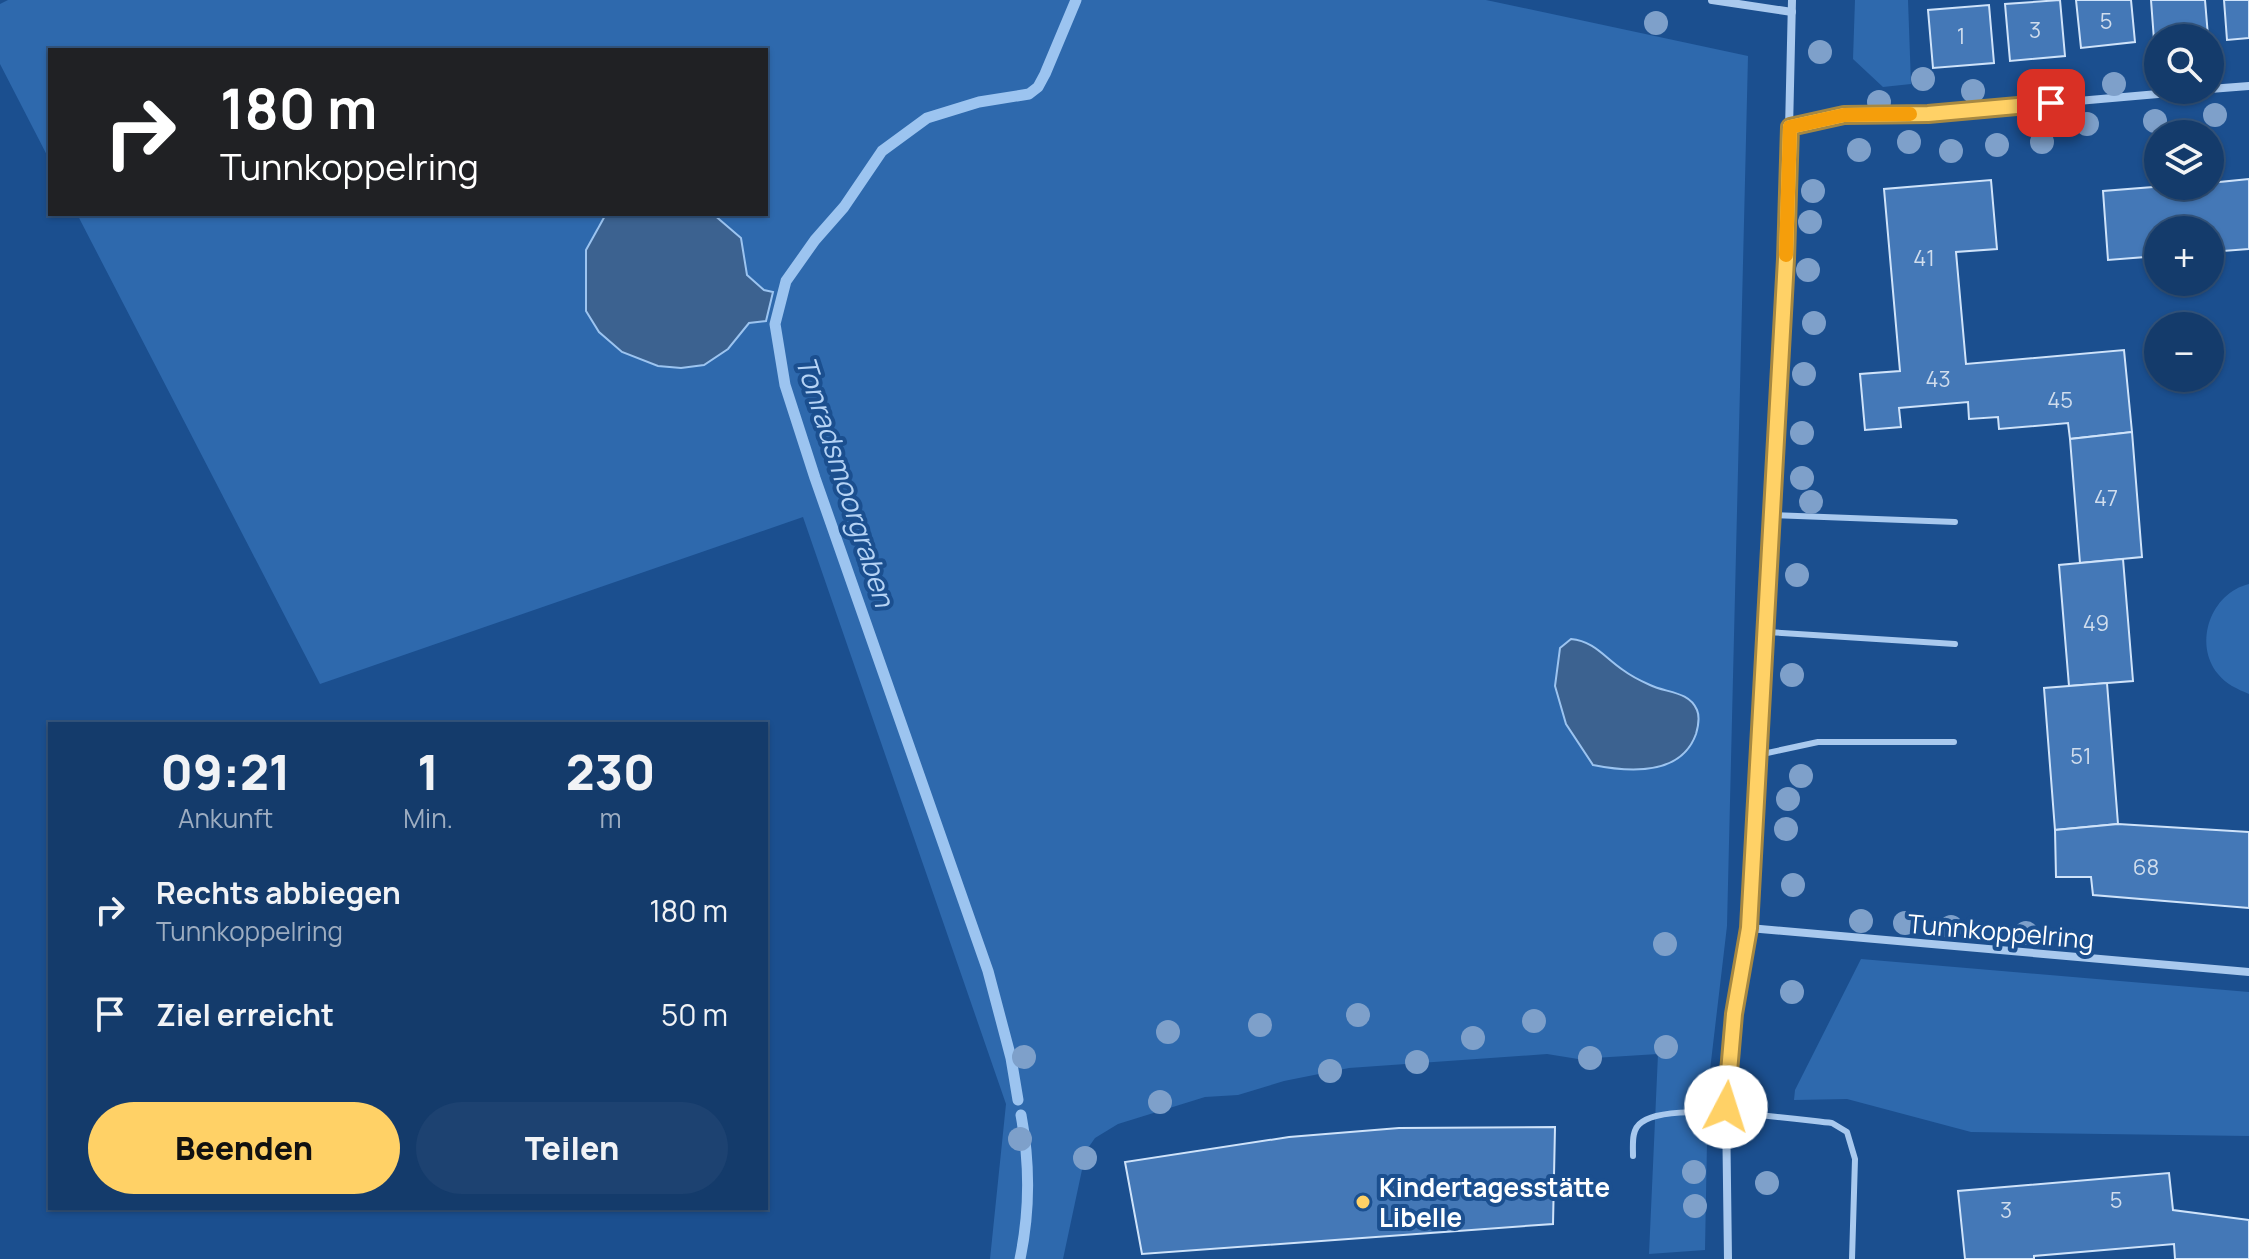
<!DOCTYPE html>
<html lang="de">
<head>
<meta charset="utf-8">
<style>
	body { margin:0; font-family:Manrope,sans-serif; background:#1d4271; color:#f1f3f6; height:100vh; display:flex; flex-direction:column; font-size:30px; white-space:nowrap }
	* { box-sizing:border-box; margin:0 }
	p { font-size:26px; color:#9dadc1 }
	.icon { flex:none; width:44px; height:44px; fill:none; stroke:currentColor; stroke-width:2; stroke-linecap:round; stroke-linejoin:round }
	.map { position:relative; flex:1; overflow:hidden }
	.side { position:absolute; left:48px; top:722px; width:720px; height:488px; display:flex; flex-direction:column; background:#143b6b; border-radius:0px; box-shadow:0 2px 6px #0004,0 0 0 2px #33557e }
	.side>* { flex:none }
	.guide { position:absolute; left:48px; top:48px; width:720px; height:168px; border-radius:0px; box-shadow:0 2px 6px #0004,0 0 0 2px #33557e; background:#202124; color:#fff; overflow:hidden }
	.buttons { position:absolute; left:2144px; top:24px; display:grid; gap:16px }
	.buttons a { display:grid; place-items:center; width:80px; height:80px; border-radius:50%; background:#143b6b; box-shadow:0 2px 6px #0004,0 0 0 2px #33557e; font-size:40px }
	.pin { position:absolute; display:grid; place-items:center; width:68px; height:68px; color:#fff; margin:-34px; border-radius:16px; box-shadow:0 4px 12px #0006 }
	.me { position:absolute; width:88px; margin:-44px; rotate:5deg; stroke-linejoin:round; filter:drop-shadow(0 0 6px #0008) }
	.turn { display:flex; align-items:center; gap:28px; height:168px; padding:0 40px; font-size:36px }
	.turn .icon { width:104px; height:104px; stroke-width:2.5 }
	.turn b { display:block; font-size:56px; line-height:68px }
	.eta { display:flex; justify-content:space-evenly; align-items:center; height:136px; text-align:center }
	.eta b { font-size:48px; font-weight:800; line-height:56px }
	.action { display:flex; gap:16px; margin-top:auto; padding:16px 40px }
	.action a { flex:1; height:92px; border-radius:48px; background:#ffd166; color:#111; font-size:32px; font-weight:800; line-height:92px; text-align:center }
	.action a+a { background:#1d4271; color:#f1f3f6 }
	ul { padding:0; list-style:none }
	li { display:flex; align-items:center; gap:24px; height:104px; padding:0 40px }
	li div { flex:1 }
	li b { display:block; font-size:30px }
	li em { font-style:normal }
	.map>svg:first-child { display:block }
</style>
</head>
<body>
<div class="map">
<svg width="2249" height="1259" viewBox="0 0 2249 1259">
	<rect width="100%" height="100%" fill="#1b4f8f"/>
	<g fill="#2e69ad">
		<polygon points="8,0 1486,0 1748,56 1727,926 1708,1087 1705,1250 1649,1254 1658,1054 1578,1059 1547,1054 1349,1068 1284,1081 1238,1095 1205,1097 1118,1124 1095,1138 1086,1151 1063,1259 990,1259 1006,1104 803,517 320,684 77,214 606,214 597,228 586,311 599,332 622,352 744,328 773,292 764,290 747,275 741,238 713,214 766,214 766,50 50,50 50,161 0,64 0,4"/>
		<polygon points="1855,0 1908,0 1911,84 1883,87 1853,59"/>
		<path d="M2249,584v110c-12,-5 -23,-10 -31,-20 -25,-31 -7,-81 31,-90z"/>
		<polygon points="1861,959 2249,992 2249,1136 1971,1132 1847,1099 1794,1100 1795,1090"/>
	</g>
	<g fill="#3c6290" stroke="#9cc4f0" stroke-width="2">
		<polygon points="606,214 713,214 741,238 747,275 764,290 773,292 766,321 749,323 728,349 704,365 681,368 658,366 622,352 599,332 586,311 586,250"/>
		<path d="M1571,639c23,2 34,19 52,31 8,6 18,11 27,15 16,8 39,6 47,25 3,7 1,17 -1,24 -15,42 -68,38 -103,31l-27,-41 -11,-38 5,-38z"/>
	</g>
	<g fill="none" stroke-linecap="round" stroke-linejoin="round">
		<g stroke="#9cc4f0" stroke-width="11">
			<polyline points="1018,1100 1011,1058 988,971 815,478 785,385 775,324 786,281 815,240 844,207 882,151 927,118 979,102 1029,94 1038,87 1045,74 1076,0"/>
			<path d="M1020,1259c10,-48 10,-96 1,-144"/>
		</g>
	</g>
	<g fill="#4478b7" stroke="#cfe3fa" stroke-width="2">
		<polygon points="2060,0 2065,56 2010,61 2005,4"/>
		<polygon points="2076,0 2131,0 2135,42 2081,48"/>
		<polygon points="2151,0 2205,0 2208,36 2154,40"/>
		<polygon points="2224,0 2249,0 2249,38 2227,40"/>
		<polygon points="1989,5 1994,63 1933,68 1928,10"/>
		<polygon points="2249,179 2249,249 2210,252 2210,230 2158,230 2158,256 2108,260 2103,191 2166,186 2210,186 2210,183"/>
		<polygon points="1991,180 1997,249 1956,252 1966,364 2124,350 2132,432 2070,439 2068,423 1999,429 1998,417 1969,419 1968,402 1899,408 1901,427 1865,430 1860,374 1900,371 1884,189"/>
		<polygon points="2132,432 2142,557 2080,563 2070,439"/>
		<polygon points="2123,559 2133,681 2069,686 2059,565"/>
		<polygon points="2107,683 2118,824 2055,830 2044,688"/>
		<polygon points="2118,824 2249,832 2249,908 2093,895 2091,877 2056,877 2055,830"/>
		<polygon points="1555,1127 1553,1224 1142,1254 1125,1162 1289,1137 1399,1128"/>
		<polygon points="2169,1173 2173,1210 2249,1220 2249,1259 2175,1259 2174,1244 2034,1256 2034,1259 1965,1259 1958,1191"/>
	</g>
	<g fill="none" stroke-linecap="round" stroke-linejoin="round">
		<g stroke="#a9c9ee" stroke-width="6">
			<polyline points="1772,515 1955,522"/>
			<polyline points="1767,632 1955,644"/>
			<polyline points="1758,755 1818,742 1954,742"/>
			<path d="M1633,1156c0,-12 -2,-27 9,-34 29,-21 151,-3 190,1l15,9 8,27 -3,100"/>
		</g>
		<g stroke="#a9c9ee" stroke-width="8">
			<polyline points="1712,0 1792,12"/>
			<polyline points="2210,89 2249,86"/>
			<polyline points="1790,127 1844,115 1928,114 2204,90"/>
			<polyline points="1749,928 2249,972"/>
			<polyline points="1728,1259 1726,1107 1734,1014 1749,928 1786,259 1792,0"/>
		</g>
	</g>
	<g fill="#7ea0ca">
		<circle cx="1656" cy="23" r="12"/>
		<circle cx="1820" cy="52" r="12"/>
		<circle cx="1923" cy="79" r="12"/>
		<circle cx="2114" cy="84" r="12"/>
		<circle cx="1973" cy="91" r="12"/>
		<circle cx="2039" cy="92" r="12"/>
		<circle cx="1879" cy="102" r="12"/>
		<circle cx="2215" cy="115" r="12"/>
		<circle cx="2155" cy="121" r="12"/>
		<circle cx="2087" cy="124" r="12"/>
		<circle cx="1909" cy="142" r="12"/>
		<circle cx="2042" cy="142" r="12"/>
		<circle cx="1997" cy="145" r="12"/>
		<circle cx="1859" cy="150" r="12"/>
		<circle cx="1951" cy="151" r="12"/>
		<circle cx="1813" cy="191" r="12"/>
		<circle cx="1810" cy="222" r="12"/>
		<circle cx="1808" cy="270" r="12"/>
		<circle cx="1814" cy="323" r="12"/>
		<circle cx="1804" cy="374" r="12"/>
		<circle cx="1802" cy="433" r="12"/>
		<circle cx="1802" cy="478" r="12"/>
		<circle cx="1811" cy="502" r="12"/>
		<circle cx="1797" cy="575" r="12"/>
		<circle cx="1792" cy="675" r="12"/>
		<circle cx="1801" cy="776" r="12"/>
		<circle cx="1788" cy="799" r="12"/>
		<circle cx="1786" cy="829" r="12"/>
		<circle cx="1793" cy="885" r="12"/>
		<circle cx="1861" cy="921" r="12"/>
		<circle cx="1905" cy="923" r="12"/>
		<circle cx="1951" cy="927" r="12"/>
		<circle cx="2026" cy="933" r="12"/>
		<circle cx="1665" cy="944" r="12"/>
		<circle cx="1792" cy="992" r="12"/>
		<circle cx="1358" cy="1015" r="12"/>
		<circle cx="1534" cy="1021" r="12"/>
		<circle cx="1260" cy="1025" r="12"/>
		<circle cx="1168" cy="1032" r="12"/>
		<circle cx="1473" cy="1038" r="12"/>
		<circle cx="1666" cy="1047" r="12"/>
		<circle cx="1024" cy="1057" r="12"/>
		<circle cx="1590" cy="1058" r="12"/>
		<circle cx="1417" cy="1062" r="12"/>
		<circle cx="1330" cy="1071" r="12"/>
		<circle cx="1160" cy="1102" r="12"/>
		<circle cx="1020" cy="1139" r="12"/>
		<circle cx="1085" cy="1158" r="12"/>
		<circle cx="1694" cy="1172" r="12"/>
		<circle cx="1767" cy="1183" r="12"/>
		<circle cx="1695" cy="1206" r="12"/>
	</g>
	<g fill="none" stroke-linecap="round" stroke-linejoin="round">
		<g stroke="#a68842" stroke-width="20">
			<polyline id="route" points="1726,1107 1734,1014 1749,928 1786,259 1790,127 1844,115 1928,114 2051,103"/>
		</g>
		<use href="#route" stroke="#ffd166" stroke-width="14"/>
		<polyline stroke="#f59e0b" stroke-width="14" points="1786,255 1790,127 1844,115 1910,114"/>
	</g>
	<circle fill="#ffd166" stroke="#1b4f8f" stroke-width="3" cx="1363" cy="1202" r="8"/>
	<g text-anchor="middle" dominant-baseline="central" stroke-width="8" stroke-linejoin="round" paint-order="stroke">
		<g font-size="22" fill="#d0dded">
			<text x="2106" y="21">5</text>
			<text x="2035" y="30">3</text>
			<text x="1961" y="36">1</text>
			<text x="1924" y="258">41</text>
			<text x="1938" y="379">43</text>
			<text x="2060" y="400">45</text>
			<text x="2106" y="498">47</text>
			<text x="2096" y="623">49</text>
			<text x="2081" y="756">51</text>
			<text x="2146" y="867">68</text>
			<text x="2116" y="1200">5</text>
			<text x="2006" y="1210">3</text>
		</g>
		<g font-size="26" fill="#fff" stroke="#1b4f8f">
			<text transform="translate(2001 931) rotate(5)">Tunnkoppelring</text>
		</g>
		<g font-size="26" font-weight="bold" fill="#fff" stroke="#1b4f8f" text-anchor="start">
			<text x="1379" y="1187">Kindertagesstätte<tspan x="1379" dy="30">Libelle</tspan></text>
		</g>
		<g font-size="28" font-style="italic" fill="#b5d3f5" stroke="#1b4f8f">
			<text transform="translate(846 481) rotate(72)">Tonradsmoorgraben</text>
		</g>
	</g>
</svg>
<div class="buttons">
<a><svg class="icon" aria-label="search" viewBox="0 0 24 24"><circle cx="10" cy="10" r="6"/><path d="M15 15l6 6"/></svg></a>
<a><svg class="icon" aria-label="layers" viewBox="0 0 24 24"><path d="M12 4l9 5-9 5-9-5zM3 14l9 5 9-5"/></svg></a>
<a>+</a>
<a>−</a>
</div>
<div class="pin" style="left:2051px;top:103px;background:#d93025"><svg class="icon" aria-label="arrive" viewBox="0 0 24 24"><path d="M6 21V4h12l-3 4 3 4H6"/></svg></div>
<svg class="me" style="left:1726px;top:1107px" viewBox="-20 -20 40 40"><circle r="19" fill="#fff"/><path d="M0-13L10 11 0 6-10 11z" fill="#ffd166"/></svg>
<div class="guide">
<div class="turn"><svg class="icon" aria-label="right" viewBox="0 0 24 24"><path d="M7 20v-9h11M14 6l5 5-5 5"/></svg><div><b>180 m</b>Tunnkoppelring</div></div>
</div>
<section class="side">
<div class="eta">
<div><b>09:21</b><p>Ankunft</p></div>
<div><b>1</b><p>Min.</p></div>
<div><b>230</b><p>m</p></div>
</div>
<ul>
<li><svg class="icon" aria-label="right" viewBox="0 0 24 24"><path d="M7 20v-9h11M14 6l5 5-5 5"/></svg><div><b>Rechts abbiegen</b><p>Tunnkoppelring</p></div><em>180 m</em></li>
<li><svg class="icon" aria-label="arrive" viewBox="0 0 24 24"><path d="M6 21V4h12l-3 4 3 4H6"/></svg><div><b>Ziel erreicht</b></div><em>50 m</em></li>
</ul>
<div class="action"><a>Beenden</a><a>Teilen</a></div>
</section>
</div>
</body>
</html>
